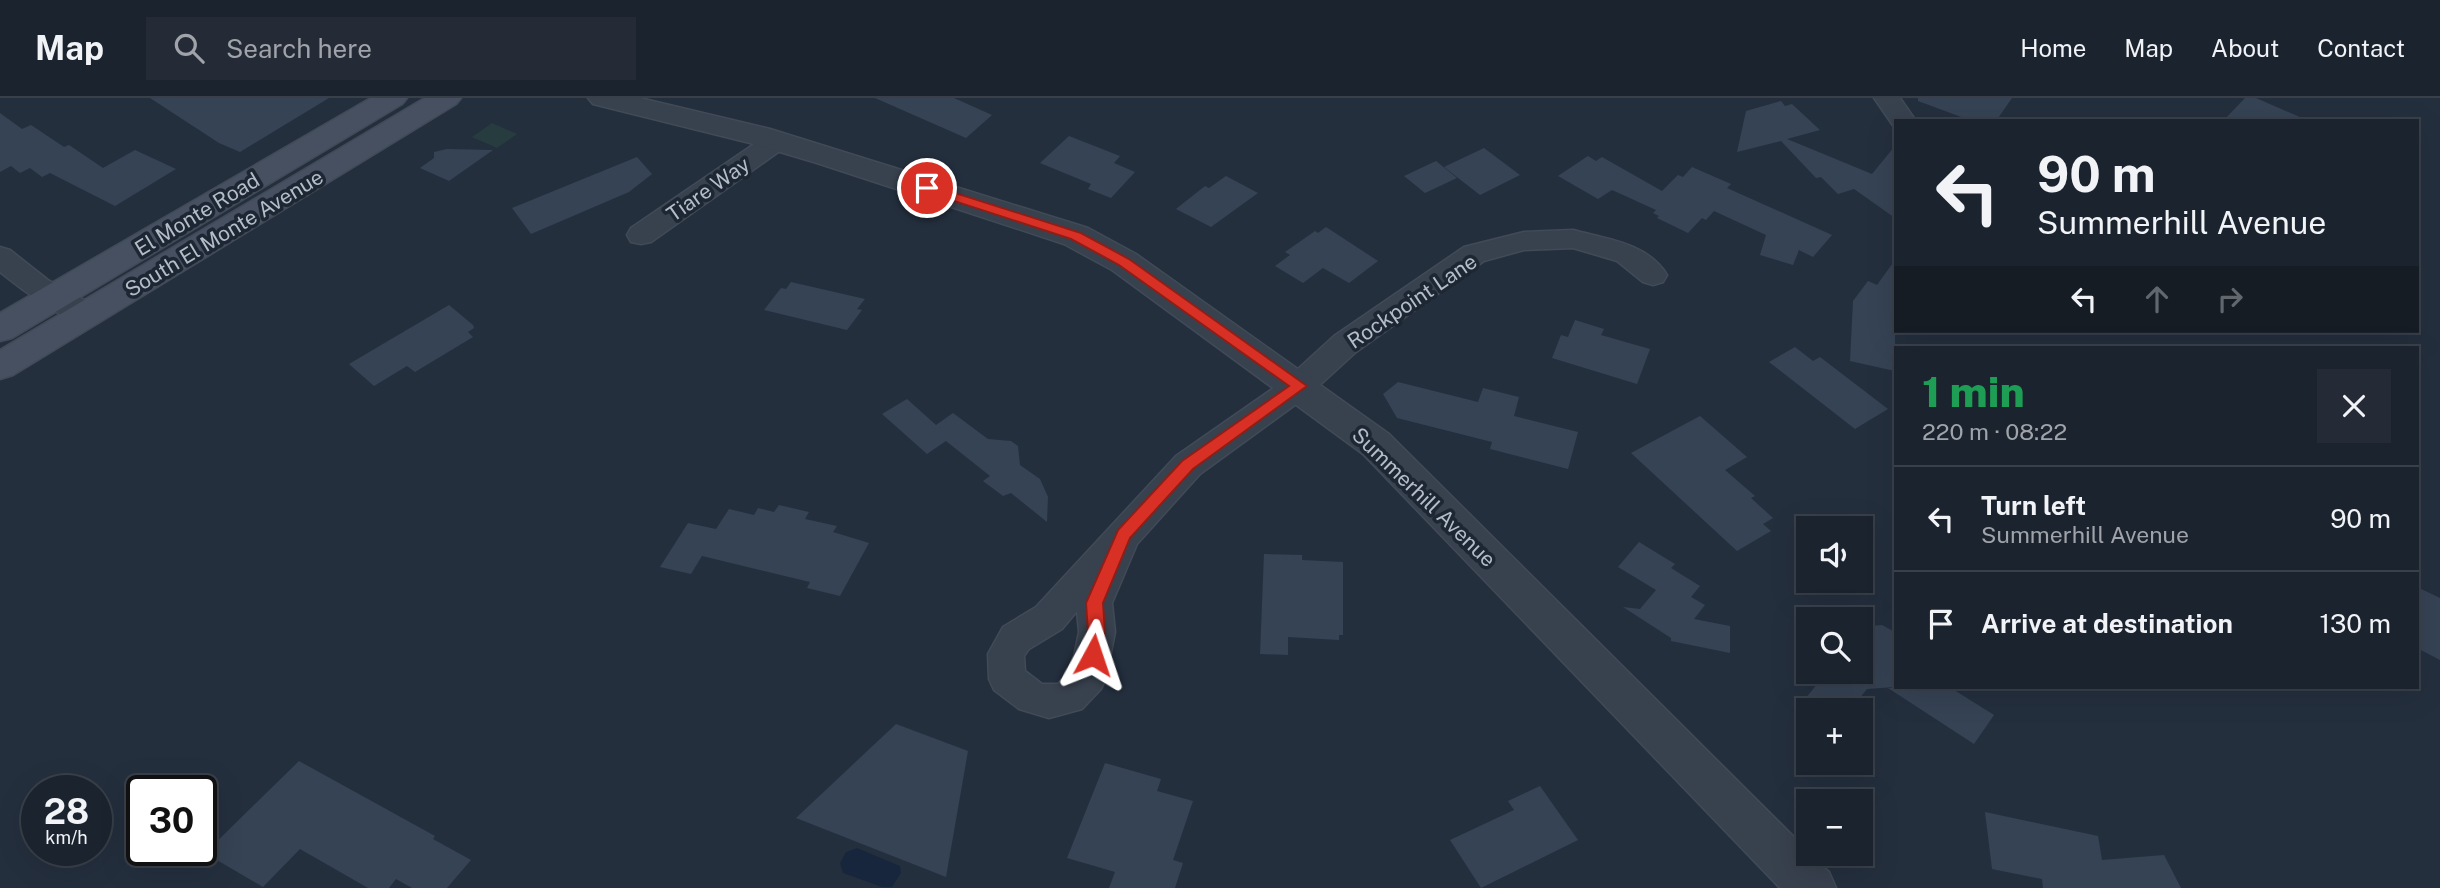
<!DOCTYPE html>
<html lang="en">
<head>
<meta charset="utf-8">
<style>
	body { margin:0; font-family:"Public Sans",sans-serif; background:#242b36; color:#f1f3f6; height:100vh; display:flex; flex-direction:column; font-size:26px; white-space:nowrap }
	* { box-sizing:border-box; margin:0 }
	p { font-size:23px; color:#a0a4aa }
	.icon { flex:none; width:38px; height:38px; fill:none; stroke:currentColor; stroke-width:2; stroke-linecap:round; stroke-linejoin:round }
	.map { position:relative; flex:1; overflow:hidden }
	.drawer { position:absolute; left:1894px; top:248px; width:525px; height:343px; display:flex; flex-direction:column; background:#1b232e; border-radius:0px; box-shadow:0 7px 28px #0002,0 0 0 2px #39404a }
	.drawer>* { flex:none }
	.guide { position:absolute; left:1894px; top:21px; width:525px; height:214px; border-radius:0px; box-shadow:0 7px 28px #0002,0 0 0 2px #39404a; background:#1b232e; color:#f1f3f6; overflow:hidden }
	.tools { position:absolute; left:1796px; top:418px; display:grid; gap:14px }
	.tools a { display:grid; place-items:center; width:77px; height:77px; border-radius:0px; background:#1b232e; box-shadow:0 7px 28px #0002,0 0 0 2px #39404a; font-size:35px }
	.speed { position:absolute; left:21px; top:677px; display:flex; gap:14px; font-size:35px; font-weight:700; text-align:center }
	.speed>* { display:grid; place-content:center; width:91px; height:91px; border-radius:50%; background:#1b232e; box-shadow:0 7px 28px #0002,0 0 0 2px #39404a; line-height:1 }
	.speed small { font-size:18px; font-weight:400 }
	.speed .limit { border:4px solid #111; border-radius:10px; background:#fff; color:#111 }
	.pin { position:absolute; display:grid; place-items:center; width:60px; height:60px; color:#fff; margin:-30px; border:4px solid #fff; border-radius:50%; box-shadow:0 2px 7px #0007 }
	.me { position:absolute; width:77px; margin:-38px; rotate:5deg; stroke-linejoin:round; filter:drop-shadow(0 0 5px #0008) }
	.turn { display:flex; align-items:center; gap:24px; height:147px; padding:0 28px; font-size:32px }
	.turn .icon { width:91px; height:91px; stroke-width:2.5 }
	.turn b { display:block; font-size:49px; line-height:60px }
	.lanes { display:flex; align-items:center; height:66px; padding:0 28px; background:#0003; justify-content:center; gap:35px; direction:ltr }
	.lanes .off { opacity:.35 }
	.round { display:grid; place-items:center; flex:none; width:74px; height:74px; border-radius:0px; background:#242b36 }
	.summary { display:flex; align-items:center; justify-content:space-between; height:119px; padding:0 28px }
	h1 { font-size:42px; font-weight:800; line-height:52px; color:#1e9e55 }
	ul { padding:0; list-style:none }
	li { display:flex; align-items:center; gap:21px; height:105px; padding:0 28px; border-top:2px solid #39404a }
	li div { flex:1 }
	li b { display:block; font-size:26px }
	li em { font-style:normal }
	header { display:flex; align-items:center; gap:42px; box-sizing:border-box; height:98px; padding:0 35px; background:#1b232e; border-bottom:2px solid #39404a }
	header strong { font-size:33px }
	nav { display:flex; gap:38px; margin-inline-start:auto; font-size:24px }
	.search { width:490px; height:63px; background:#242b36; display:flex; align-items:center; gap:18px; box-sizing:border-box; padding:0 24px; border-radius:0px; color:#a0a4aa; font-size:26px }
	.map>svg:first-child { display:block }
</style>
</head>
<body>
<header>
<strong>Map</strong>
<div class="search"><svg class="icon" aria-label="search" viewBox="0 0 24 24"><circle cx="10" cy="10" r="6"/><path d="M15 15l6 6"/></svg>Search here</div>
<nav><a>Home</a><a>Map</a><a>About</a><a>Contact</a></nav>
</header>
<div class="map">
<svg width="2440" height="790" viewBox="0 0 2440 790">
	<rect width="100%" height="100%" fill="#242f3e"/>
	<polygon fill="#263c3f" points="492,25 517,36 497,50 472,39"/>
	<polygon fill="#17263c" points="857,750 900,768 901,775 892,789 882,789 843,775 840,765 846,754"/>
	<g fill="#364354">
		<polygon points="150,0 329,0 240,54 219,45"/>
		<polygon points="875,0 954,0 992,17 966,40"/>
		<polygon points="1918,0 2012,0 1996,23 1972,23 1918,3"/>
		<polygon points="2245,0 2256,0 2309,23 2223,23"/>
		<polygon points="1781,3 1785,8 1792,6 1820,32 1787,41 1872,76 1895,48 1895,120 1854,91 1838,96 1821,79 1816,80 1781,43 1737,54 1746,13"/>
		<polygon points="0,15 22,31 31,27 64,49 69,47 103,70 135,52 176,71 115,108 50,75 42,79 30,70 20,75 11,68 0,74"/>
		<polygon points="1069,38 1120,58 1114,65 1135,74 1111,100 1088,91 1091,86 1040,65"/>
		<polygon points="1484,50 1520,77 1480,97 1444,69"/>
		<polygon points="447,51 493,52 449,83 420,70 434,60 434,54"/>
		<polygon points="1588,58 1596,63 1602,59 1662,93 1678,77 1683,79 1692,69 1731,86 1727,90 1832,137 1813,159 1799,152 1793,167 1760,157 1766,137 1714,113 1706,122 1702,120 1688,135 1657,120 1659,118 1653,115 1656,112 1612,92 1598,101 1558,78"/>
		<polygon points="637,59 652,76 629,94 531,136 512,110"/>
		<polygon points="1436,63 1457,80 1425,95 1404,78"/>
		<polygon points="1226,78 1258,95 1211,129 1176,111 1205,88 1209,90"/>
		<polygon points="1326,129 1378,163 1349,185 1323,170 1303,185 1275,168 1290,157 1285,154 1315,133 1318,135"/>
		<polygon points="1895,162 1895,273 1850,263 1853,203 1868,183 1877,187"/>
		<polygon points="791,184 865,201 857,211 862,212 847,232 764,212 781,190 786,191"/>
		<polygon points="449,207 473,227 474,230 468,234 473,239 415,274 407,268 374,288 349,266"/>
		<polygon points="1575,222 1604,231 1601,237 1650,251 1637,286 1552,260 1561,237 1568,239"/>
		<polygon points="1795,249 1813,263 1820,259 1888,311 1855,331 1769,264"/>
		<polygon points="1398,284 1478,304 1483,290 1519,299 1514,318 1578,334 1568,371 1490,351 1492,344 1397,320 1383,296"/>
		<polygon points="907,301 936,327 953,315 988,341 1011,343 1018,348 1020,367 1040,381 1048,399 1047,424 1011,395 1003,398 983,383 990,378 946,343 927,356 882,316"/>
		<polygon points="1700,318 1747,359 1725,372 1755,398 1751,400 1773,420 1763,426 1771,433 1737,453 1631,355"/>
		<polygon points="779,407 809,414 805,421 837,428 833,434 869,445 840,498 807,490 810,484 702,458 691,476 660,469 688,425 716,431 729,411 754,417 758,410 774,414"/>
		<polygon points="1639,444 1675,466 1671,470 1700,488 1691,499 1705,507 1694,521 1730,528 1730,555 1671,543 1671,540 1623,509 1640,511 1656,492 1618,469"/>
		<polygon points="1264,456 1302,457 1302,462 1343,464 1343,537 1339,537 1339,542 1288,539 1288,557 1260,556"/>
		<polygon points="2417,489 2440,500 2440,562 2417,550"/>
		<polygon points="1882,527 1895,534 1895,589 1867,591 1850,612 1796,612 1827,574 1860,574 1860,529"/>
		<polygon points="1888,590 1951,590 1994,617 1974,646"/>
		<polygon points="896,626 968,653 946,779 796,720"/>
		<polygon points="299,663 435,738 433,741 471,762 447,790 412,790 396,781 389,790 368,790 300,751 263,789 205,755"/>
		<polygon points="1105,665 1161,681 1157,693 1193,703 1173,762 1183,765 1175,790 1109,790 1115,774 1067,760"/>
		<polygon points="1540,688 1578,742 1481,790 1450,742 1514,712 1508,703"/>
		<polygon points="1985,714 2098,738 2102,762 2164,757 2181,790 2043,790 2042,781 1992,771"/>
	</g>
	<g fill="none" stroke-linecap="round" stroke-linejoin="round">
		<g stroke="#414a57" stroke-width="3">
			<g id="minor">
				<polygon points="1874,0 1900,0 1916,23 1895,23 1894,29"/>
				<polygon points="775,36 784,38 788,44 784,50 651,144 641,146 631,144 627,137 631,130 766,38"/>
				<path d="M1573,132c33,9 75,13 94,45l-4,7 -10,3 -10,-3 -26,-21 -44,-13 -49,2 -40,11 -128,91 -46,42 -110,80 -63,70 -25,59 3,29 -9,46 -5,11 -19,20 -33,9 -30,-9 -25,-19 -5,-11 -1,-25 15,-27 33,-20 140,-151 112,-78 46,-42 130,-89 60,-15zM1077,513l2,21 -8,39 -13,13h-16l-17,-13 -1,-15 5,-7 33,-20z"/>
				<path d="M0,149l10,3 38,30 51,28 4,7 -4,7c-2,1 -10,3 -11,3 -20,0 -72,-40 -88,-53z"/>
			</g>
		</g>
		<g stroke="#414a57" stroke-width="3">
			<polygon id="tertiary" points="588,0 640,0 770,31 1088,130 1136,156 1389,336 1808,753 1808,756 1829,774 1836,790 1780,790 1363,356 1112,172 1064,146 817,65 750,45 593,6"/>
		</g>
		<g stroke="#414a57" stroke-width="3">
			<g id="secondary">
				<polygon points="371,0 407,0 402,6 12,240 0,243 0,215"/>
				<polygon points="425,0 461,0 456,6 13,277 0,281 0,252"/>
			</g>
		</g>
		<use href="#minor" fill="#38414e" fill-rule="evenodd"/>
		<use href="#tertiary" fill="#38414e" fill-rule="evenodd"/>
		<use href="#secondary" fill="#465061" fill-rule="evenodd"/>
	</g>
	<polygon fill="#d93025" stroke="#8d1f18" stroke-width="2" points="927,86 1081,135 1129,161 1307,288 1193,371 1130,440 1103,505 1105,534 1099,562 1093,564 1086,562 1084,557 1088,534 1086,505 1118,432 1182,363 1289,288 1119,167 1071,141 923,93 921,90"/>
	<g text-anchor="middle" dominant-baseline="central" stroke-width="7" stroke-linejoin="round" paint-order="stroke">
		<g font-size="21" fill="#b4bcc9" stroke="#1d2633">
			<text transform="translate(708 91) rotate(-35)">Tiare Way</text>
			<text transform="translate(197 116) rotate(-31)">El Monte Road</text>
			<text transform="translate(224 135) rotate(-31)">South El Monte Avenue</text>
			<text transform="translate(1412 203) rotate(-34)">Rockpoint Lane</text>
			<text transform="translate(1424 399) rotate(44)">Summerhill Avenue</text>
		</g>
	</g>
</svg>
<div class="tools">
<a><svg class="icon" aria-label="sound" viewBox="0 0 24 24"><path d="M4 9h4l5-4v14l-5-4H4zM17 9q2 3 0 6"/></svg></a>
<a><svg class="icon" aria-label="search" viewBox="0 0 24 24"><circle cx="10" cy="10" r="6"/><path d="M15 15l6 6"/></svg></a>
<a>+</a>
<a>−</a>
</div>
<div class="speed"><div>28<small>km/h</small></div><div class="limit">30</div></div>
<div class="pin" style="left:927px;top:90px;background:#d93025"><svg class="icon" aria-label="arrive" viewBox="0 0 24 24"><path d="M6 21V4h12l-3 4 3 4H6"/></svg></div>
<svg class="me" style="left:1093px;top:557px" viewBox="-20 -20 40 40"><path d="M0-17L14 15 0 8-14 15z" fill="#d93025" stroke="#fff" stroke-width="4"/></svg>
<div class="guide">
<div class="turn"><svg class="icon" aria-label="left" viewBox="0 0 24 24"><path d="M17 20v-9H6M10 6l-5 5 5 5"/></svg><div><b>90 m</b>Summerhill Avenue</div></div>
<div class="lanes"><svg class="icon" aria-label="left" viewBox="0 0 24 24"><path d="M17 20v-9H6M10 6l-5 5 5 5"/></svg><svg class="icon off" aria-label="ahead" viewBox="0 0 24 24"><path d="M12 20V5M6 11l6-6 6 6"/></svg><svg class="icon off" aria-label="right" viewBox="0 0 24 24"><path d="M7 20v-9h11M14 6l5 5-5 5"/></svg></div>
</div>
<section class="drawer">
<div class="summary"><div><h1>1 min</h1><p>220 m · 08:22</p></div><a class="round"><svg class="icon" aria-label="close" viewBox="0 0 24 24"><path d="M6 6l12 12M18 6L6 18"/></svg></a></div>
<ul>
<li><svg class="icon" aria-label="left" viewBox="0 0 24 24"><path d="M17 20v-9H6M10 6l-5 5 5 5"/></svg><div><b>Turn left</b><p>Summerhill Avenue</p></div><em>90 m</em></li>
<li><svg class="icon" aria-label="arrive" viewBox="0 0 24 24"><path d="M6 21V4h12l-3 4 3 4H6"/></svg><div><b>Arrive at destination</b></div><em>130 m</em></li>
</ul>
</section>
</div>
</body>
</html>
